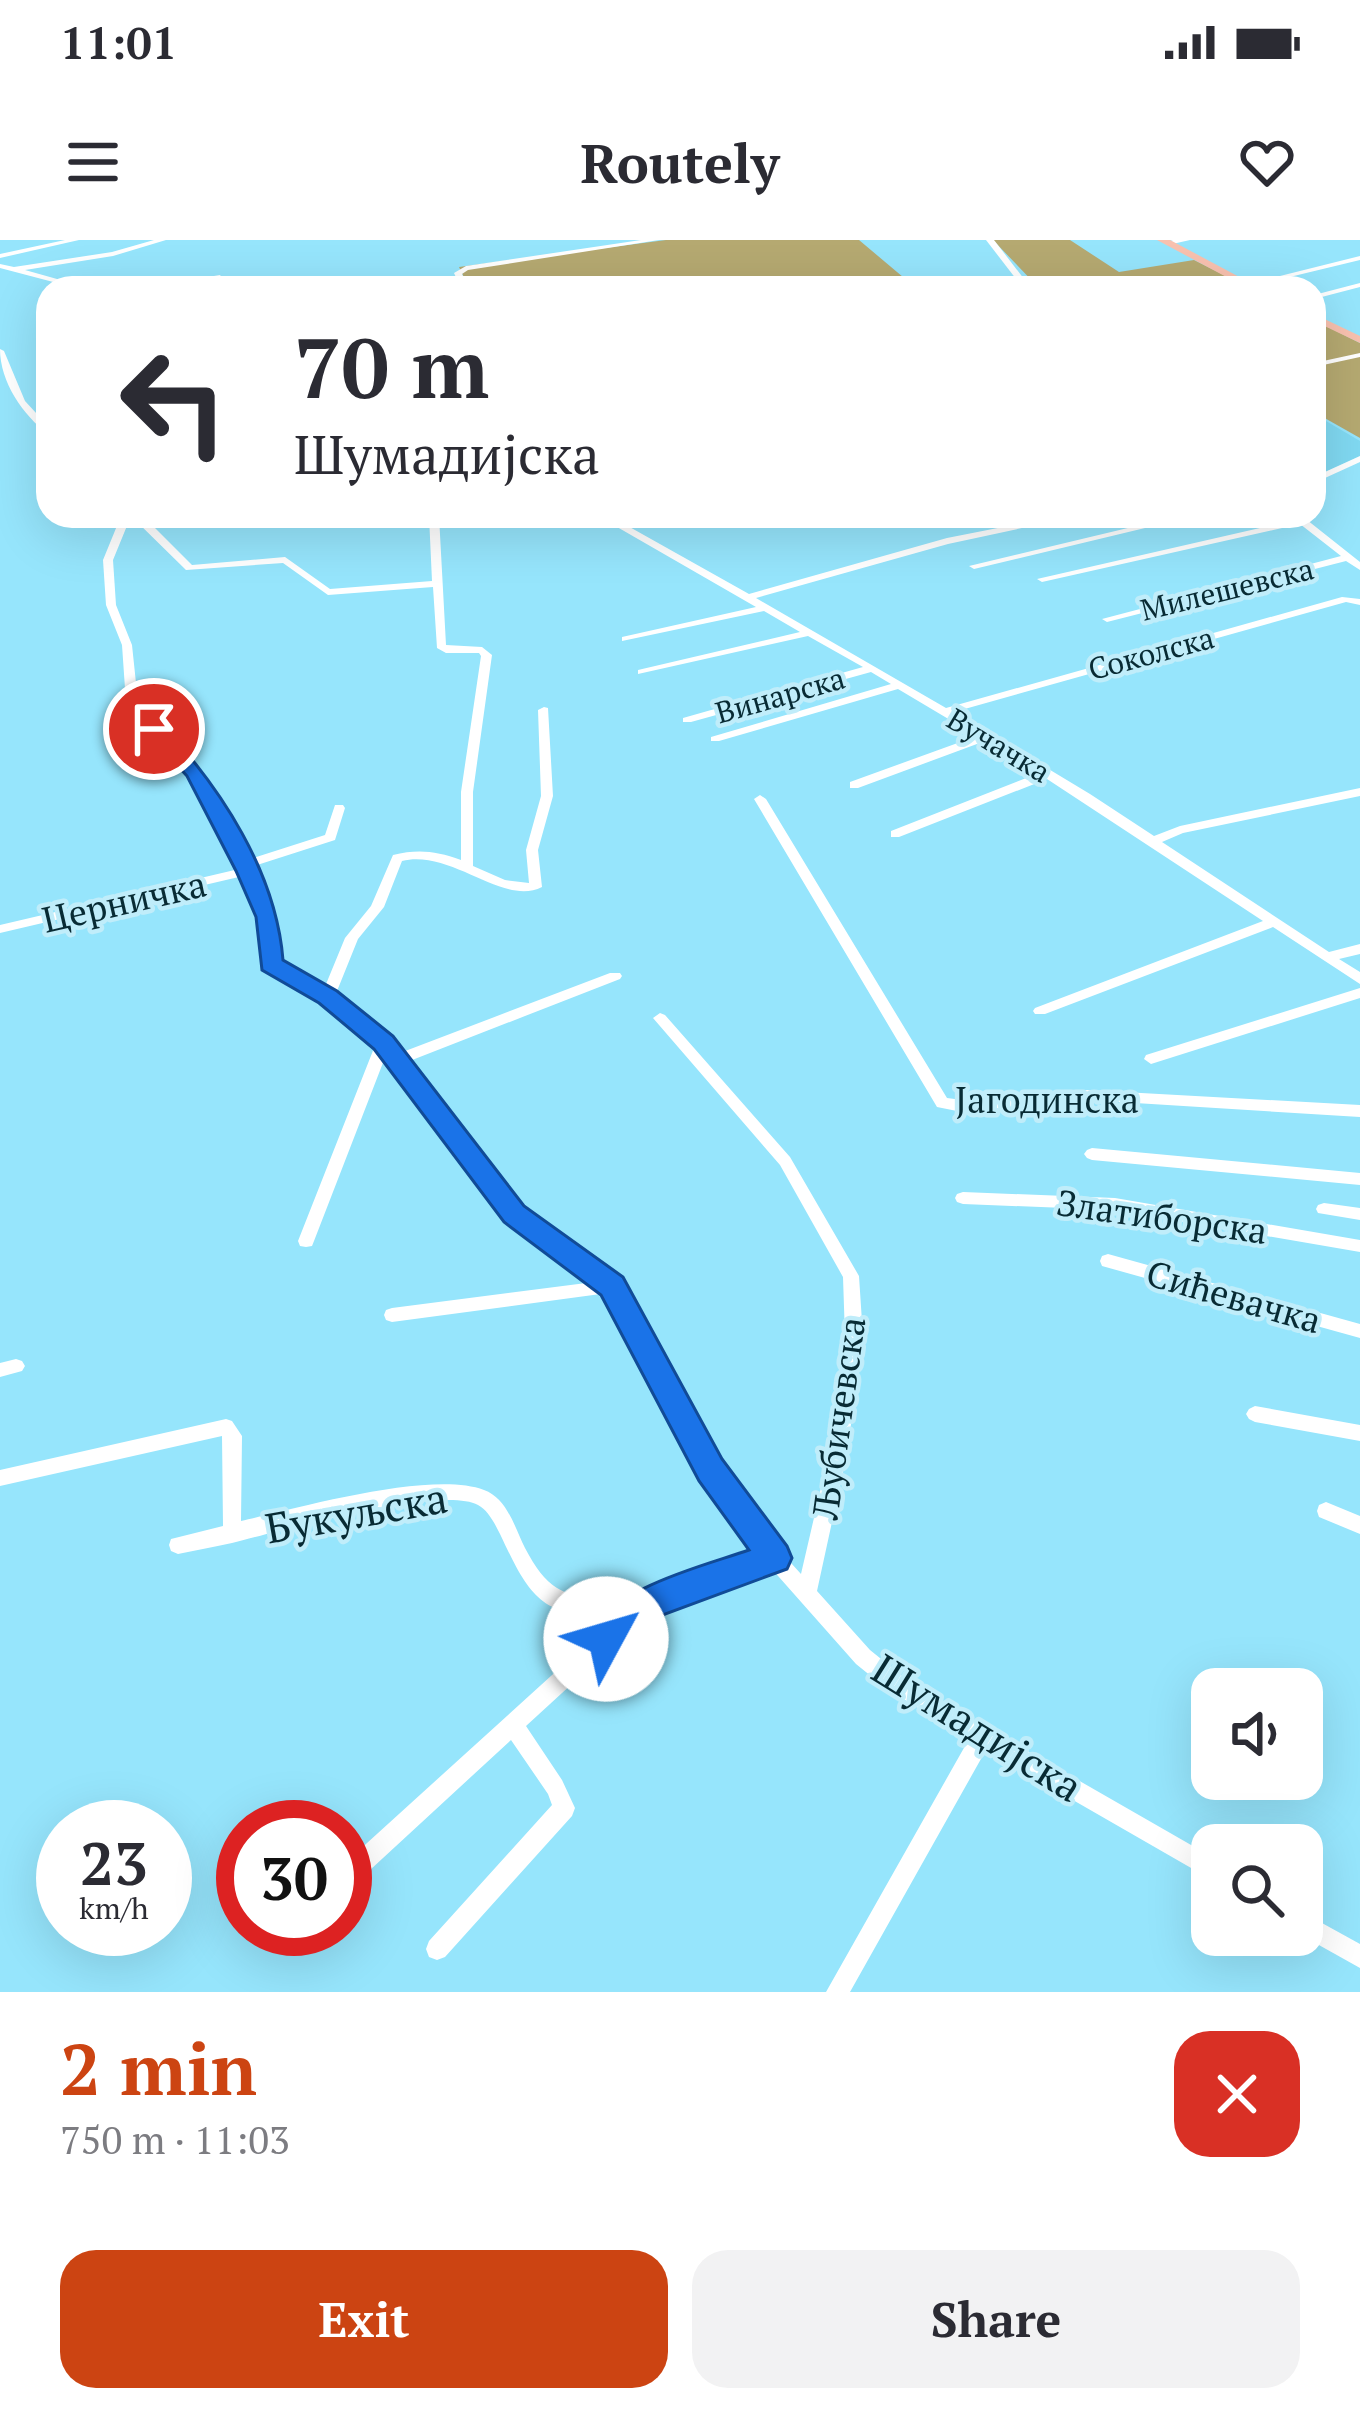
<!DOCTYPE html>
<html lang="en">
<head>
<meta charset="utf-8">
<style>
	body { margin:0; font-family:"PT Serif",serif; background:#f2f2f3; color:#2b2b33; height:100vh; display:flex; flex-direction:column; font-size:45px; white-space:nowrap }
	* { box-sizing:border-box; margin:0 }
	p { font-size:39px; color:#7c7c81 }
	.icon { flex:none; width:66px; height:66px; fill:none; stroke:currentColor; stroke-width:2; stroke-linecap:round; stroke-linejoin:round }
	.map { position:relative; height:1752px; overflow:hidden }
	.drawer { display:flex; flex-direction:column; background:#fff; flex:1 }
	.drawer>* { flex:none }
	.top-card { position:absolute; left:36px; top:36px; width:1290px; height:252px; border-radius:36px; box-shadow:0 12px 48px #0002; background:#fff; color:#2b2b33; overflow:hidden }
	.fabs { position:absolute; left:1191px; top:1428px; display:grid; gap:24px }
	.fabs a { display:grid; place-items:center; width:132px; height:132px; border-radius:24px; background:#fff; box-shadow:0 12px 48px #0002; font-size:60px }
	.speed { position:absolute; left:36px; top:1560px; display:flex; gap:24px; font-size:60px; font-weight:700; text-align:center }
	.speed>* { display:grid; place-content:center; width:156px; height:156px; border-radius:50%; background:#fff; box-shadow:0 12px 48px #0002; line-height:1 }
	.speed small { font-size:30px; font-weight:400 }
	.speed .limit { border:18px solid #d22; background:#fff; color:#111 }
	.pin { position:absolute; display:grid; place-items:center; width:102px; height:102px; color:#fff; margin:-51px; border:6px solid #fff; border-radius:50%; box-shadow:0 3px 12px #0007 }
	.me { position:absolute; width:132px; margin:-66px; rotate:51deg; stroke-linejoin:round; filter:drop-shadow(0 0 9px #0008) }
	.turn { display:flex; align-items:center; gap:42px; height:252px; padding:0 60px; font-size:54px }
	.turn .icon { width:156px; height:156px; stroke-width:2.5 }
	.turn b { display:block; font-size:84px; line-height:102px }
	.round { display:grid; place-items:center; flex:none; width:126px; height:126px; border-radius:36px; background:#f2f2f3 }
	.summary { display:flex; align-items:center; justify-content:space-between; height:204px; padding:0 60px }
	h1 { font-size:72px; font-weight:600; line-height:90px; color:#cc4412 }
	.action { display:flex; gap:24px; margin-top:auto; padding:24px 60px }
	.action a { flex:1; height:138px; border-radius:36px; background:#cc4412; color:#fff; font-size:48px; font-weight:600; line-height:138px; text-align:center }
	.action a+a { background:#f2f2f3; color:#2b2b33 }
	.status { display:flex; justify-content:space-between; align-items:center; height:84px; padding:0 60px; background:#fff; direction:ltr }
	.status svg { height:33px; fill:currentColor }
	header { display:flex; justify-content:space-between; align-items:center; height:156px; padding:0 60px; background:#fff; font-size:54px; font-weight:600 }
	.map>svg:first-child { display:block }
</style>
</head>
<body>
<div class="status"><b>11:01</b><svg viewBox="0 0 49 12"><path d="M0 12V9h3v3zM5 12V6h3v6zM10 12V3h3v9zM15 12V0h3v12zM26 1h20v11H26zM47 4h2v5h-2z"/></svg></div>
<header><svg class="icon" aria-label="menu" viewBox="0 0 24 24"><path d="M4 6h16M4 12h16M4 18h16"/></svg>Routely<svg class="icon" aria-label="heart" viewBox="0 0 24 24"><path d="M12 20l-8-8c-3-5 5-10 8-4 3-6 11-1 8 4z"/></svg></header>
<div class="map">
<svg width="1360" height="1752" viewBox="0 0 1360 1752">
	<rect width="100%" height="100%" fill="#96e5fc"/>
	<polygon fill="#80d9f2" points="1314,174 1360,201 1360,216 1314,237"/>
	<g fill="#b5a971">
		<polygon points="666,0 859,0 916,48 469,48 459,27"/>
		<polygon points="993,0 1070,0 1119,32 1194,20 1250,48 1039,48"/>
		<polygon points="1314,80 1360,103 1360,198 1314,172"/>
	</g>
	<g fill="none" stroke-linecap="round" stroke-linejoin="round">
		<g fill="#fff" fill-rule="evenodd">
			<polygon points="65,0 79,0 0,18 0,14"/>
			<polygon points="154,0 166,0 113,16 25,30 89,48 76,48 0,28 0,24 14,27 112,12"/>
			<polygon points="641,0 659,0 468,30 462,34 469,48 461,48 454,33 466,26"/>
			<polygon points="986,0 994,0 1031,48 1023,48"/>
			<polygon points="1173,0 1190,0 1168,5 1164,3"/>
			<polygon points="1360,16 1360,20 1248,47 1244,45"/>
			<polygon points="220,35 223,39 159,48 140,48"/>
			<polygon points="1360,43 1360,47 1314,59 1314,55"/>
			<path d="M0,109l4,2 21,50 23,25v8c-25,-19 -48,-52 -48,-85z"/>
			<polygon points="1360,113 1360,117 1314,127 1314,123"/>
			<polygon points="1360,216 1360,222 1314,243 1314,237"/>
			<path d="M121,276h10l-18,44 3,45 16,40 6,57 62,69 47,89 78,-25 10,-30h8l2,3 -10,32 -84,27 21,40 6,55 46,27 21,-51 26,-32 22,-51c25,-6 43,-4 68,5v-68l20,-136 -2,-3h-33l-9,-5 -4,-61 -105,8 -45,-32 -97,7 -55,-54h11l6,5 44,44 93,-8 45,32 102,-8 -3,-65h10l7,129 36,2 10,8 -19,137v74l32,14 24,3 -3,-33 15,-54 -3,-86 6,-3 4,1 5,88 -15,54 4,37c-39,20 -90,-38 -140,-26l-18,46 -26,32 -23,57 54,42 11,15 210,-80h10l2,3 -2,3 -213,83 113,148 98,71 98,183 65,88 20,22 28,-121 16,-116 -2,-60 -63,-112 -127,-147 7,-5 5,2 125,142 69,119 4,61 -16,116 -30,138 53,59 31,25 88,54 223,128v23l-226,-130 -136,242h-24l143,-253 -82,-50 -31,-25 -85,-96 -93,31 -32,17 -120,110 36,54 13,28 -3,8 -127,141 -8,3 -8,-3 -3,-8 3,-8 123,-136 -4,-11 -37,-54 -154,142 -8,3 -4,-2v-20l272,-247c-75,3 -87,-18 -117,-82 -5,-10 -12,-24 -22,-29 -38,-20 -201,27 -246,38 -17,4 -36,7 -54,11l-7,-3 -2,-6 2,-6 52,-13 -1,-90 -222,50v-16l226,-51 6,2 10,15 -1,85c57,-13 191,-51 243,-31 23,8 31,38 41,58 23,44 41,51 88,49 8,0 19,3 27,1 11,-2 22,-12 33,-16 28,-11 58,-19 87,-28l-56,-78 -96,-183 -216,29 -6,-2 -2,-5 2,-5 6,-2 202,-26 -86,-64 -122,-163 -72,186 -2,5 -6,1 -6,-1 -2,-5 78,-198 -53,-43 -57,-33 -8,-60 -15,-31 -243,57v-8l239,-56 -48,-94 -65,-72 -4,-58 -16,-40 -3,-45z"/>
			<polygon points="598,276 610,276 749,354 947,298 1058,276 1078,276 948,304 756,358 946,468 1342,357 1360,359 1360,365 1346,362 954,472 1090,554 1154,596 1180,586 1360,548 1360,556 1183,593 1162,602 1329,712 1360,704 1360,714 1339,719 1360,732 1360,744 1273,687 1045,774 1035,774 1033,771 1035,768 1263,681 1047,539 899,597 891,597 891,591 1039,533 985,501 858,548 850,548 850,542 977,496 898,449 719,501 711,501 711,497 891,444 871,432 691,482 683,482 683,478 863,427 808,396 638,434 638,430 800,392 764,371 622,401 622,397 756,367"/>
			<polygon points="1178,276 1195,276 974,329 969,326"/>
			<polygon points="1291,276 1302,276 1360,322 1360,330 1346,321 1107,382 1102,379 1341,316 1300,284 1042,342 1037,339 1295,280"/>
			<polygon points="760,555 766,559 947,858 962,860 1087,850 1360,865 1360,877 1087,860 962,872 937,867 754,559"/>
			<polygon points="1360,748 1360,758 1151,824 1144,819 1146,815"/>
			<polygon points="1092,908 1360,933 1360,945 1092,920 1087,918 1084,914 1087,910"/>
			<polygon points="963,952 1115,958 1360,1000 1360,1012 1115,970 963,964 957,962 955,958 957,954"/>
			<polygon points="1324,963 1360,968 1360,980 1318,973 1316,969 1318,965"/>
			<polygon points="1108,1014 1360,1084 1360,1098 1102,1026 1100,1021 1102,1016"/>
			<polygon points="16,1119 22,1121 25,1126 22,1131 0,1137 0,1123"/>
			<polygon points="1255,1166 1360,1185 1360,1201 1255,1182 1249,1179 1246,1174 1249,1169"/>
			<polygon points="1326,1262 1360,1276 1360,1294 1319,1277 1317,1271 1319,1265"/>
			<polygon points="1302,1672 1360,1704 1360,1728 1301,1695"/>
		</g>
		<g fill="#f8c1af" fill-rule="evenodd">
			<polygon points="1157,0 1170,0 1260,48 1247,48"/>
			<polygon points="1314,74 1360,96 1360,103 1314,81"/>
		</g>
	</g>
	<path fill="#1a73e8" stroke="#114b97" stroke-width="3" d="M154,483l8,2c59,63 114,147 121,235l54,31 56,45 131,170 99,71 99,182 65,87 5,12 -5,11 -122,45 -59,43 -13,-5 -5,-13c21,-51 112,-72 161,-89l-50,-69 -98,-186 -97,-73 -130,-173 -55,-46 -57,-33 -6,-53 -20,-46 -49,-95 -43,-47z"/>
	<g text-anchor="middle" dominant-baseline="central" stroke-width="9" stroke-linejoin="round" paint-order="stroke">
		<g font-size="30" fill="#082b34" stroke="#c0edfa">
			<text transform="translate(1227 349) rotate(-14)">Милешевска</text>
			<text transform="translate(1151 413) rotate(-15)">Соколска</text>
			<text transform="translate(780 455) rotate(-16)">Винарска</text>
			<text transform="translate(999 505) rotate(31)">Вучачка</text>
		</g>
		<g font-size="36" fill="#082b34" stroke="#c0edfa">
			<text transform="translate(124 661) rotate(-13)">Церничка</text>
			<text x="1047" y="859">Јагодинска</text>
			<text transform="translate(1162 976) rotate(8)">Златиборска</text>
			<text transform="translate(1234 1056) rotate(16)">Сићевачка</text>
			<text transform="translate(838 1178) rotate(-82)">Љубичевска</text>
		</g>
		<g font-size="42" fill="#082b34" stroke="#c0edfa">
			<text transform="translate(356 1272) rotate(-10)">Букуљска</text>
			<text transform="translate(978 1487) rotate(32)">Шумадијска</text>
		</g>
	</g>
</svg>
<div class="fabs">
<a><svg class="icon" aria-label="sound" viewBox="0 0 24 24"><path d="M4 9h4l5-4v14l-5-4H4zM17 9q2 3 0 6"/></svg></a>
<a><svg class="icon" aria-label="search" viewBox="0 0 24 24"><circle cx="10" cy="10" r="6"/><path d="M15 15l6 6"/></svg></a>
</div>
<div class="speed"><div>23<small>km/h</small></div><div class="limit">30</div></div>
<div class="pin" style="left:154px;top:489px;background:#d93025"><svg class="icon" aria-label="arrive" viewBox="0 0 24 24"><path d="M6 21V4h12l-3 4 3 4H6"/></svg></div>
<svg class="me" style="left:606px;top:1399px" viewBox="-20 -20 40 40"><circle r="19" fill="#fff"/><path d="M0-13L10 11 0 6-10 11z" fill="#1a73e8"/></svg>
<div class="top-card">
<div class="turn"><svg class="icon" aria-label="left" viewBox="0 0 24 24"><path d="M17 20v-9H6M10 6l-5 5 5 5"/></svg><div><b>70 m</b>Шумадијска</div></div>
</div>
</div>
<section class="drawer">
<div class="summary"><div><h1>2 min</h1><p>750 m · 11:03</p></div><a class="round" style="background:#d93025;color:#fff"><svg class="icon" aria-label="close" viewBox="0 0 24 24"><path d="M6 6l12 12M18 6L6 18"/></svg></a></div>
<div class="action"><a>Exit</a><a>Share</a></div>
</section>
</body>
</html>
